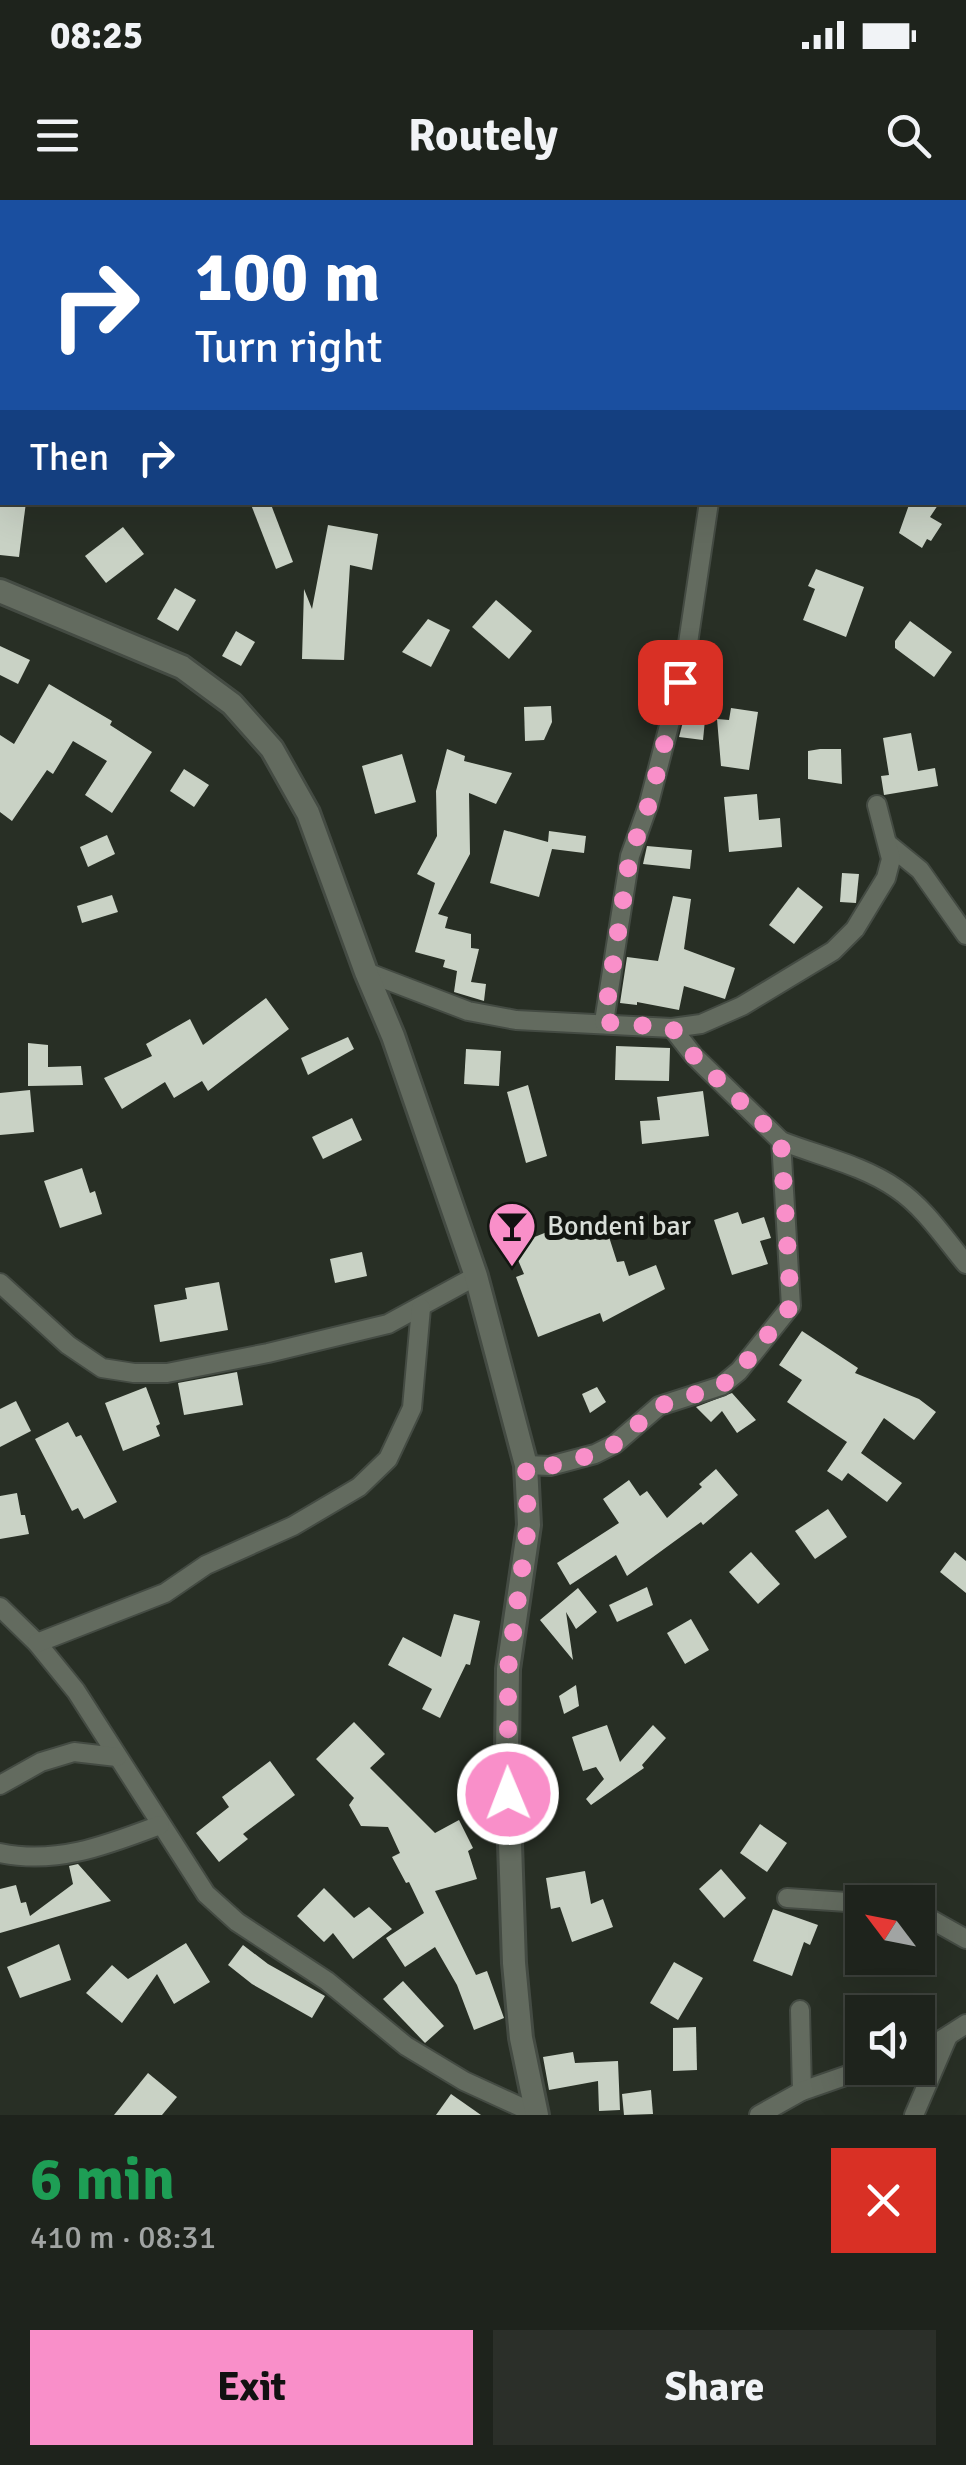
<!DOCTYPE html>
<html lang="en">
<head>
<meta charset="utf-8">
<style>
	body { margin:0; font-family:Signika,sans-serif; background:#2b2f29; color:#f1f3f6; height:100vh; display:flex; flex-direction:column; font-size:38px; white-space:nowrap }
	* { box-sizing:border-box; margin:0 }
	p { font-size:32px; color:#a1a4a3 }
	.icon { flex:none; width:55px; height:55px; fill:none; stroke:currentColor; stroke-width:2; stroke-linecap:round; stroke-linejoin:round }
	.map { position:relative; height:1915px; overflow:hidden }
	.drawer { display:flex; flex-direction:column; background:#1e231c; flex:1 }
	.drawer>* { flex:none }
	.hud { position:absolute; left:0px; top:0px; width:968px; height:305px; box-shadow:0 10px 40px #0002,0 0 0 2px #3c403b; background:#1a4fa0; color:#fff; overflow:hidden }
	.needle { width:65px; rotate:302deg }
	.buttons { position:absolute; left:845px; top:1685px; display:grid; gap:20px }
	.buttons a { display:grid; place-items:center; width:90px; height:90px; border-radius:0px; background:#1e231c; box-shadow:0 10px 40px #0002,0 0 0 2px #3c403b; font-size:50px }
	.pin { position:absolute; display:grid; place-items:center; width:85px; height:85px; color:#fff; margin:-42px; border-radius:20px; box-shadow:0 5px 15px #0006 }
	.me { position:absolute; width:110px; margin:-55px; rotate:359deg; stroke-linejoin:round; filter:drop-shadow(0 0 8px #0008) }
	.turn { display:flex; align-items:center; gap:35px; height:210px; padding:0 30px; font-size:45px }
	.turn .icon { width:130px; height:130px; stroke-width:2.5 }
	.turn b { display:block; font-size:70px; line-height:85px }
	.then { display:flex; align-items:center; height:95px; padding:0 30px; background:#0003; gap:20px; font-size:38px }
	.round { display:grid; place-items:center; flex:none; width:105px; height:105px; border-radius:0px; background:#2b2f29 }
	.headline { display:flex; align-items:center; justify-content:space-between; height:170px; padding:0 30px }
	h1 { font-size:60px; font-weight:800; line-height:75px; color:#1e9e55 }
	.primary-button { display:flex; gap:20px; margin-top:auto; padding:20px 30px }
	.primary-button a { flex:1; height:115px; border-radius:0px; background:#f98fc9; color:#111; font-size:40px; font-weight:800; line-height:115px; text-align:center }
	.primary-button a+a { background:#2b2f29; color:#f1f3f6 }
	.status { display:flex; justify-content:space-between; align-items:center; height:70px; padding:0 50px; background:#1e231c; direction:ltr }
	.status svg { height:28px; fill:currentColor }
	header { display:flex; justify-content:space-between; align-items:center; height:130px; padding:0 30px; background:#1e231c; font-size:45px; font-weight:800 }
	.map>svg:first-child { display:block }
</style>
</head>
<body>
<div class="status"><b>08:25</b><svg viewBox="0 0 49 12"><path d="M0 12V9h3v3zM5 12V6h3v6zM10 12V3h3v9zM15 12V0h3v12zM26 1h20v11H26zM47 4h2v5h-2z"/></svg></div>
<header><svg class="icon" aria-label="menu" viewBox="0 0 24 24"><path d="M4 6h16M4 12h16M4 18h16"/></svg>Routely<svg class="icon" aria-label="search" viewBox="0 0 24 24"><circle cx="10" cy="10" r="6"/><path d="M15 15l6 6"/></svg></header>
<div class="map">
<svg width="966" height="1915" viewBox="0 0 966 1915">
	<rect width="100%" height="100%" fill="#282f25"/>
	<g fill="#c9d2c5">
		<polygon points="0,302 26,302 19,357 0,355"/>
		<polygon points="250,302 270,302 293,362 276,369"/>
		<polygon points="910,302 940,302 930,317 942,324 931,341 927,339 922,348 899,333"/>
		<polygon points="328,325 378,334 372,370 350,365 344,460 302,459 304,389 312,409"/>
		<polygon points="123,327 144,354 106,383 85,356"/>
		<polygon points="816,369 864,387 846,437 803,420 815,389 808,386"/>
		<polygon points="175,388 196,400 178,431 157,419"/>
		<polygon points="496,400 532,431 509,459 472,427"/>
		<polygon points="428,419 450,430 431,467 402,452"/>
		<polygon points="910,421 952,452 934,477 895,448 895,441"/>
		<polygon points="236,431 255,442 241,466 222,456"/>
		<polygon points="0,446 30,460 18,484 0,475"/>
		<polygon points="49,484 112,521 110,525 152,552 112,613 85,595 107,561 73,541 53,574 47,570 12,621 0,612 0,535 14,544"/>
		<polygon points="551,506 552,522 544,540 525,541 524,507"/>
		<polygon points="731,508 758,512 749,570 721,566 717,519 729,520"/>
		<polygon points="684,518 705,520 703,540 679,537"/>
		<polygon points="911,533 918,571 935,568 938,586 884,595 881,576 889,575 883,538"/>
		<polygon points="447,549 465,556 464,561 512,573 496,604 469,593 470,654 438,714 448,717 445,728 471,734 471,748 479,749 471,782 486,784 484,801 454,792 457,771 443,767 445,760 415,752 435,683 417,674 437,636 436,591"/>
		<polygon points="820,549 841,549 842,584 808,579 808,551"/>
		<polygon points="402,554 416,602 375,614 362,566"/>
		<polygon points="184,569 209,585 194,607 170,591"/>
		<polygon points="757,594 759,620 780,618 782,647 729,652 724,597"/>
		<polygon points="504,630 548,642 549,631 586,636 584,653 552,649 539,697 490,683"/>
		<polygon points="107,635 115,654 88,667 80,647"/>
		<polygon points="647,646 692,650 690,669 643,664"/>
		<polygon points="842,673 859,674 856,703 840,702"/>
		<polygon points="798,687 823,707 794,744 769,725"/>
		<polygon points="112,695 118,712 82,723 77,706"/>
		<polygon points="673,696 691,699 684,749 735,768 725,799 684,786 679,810 637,802 637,805 620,803 627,757 658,761"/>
		<polygon points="266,798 289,829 208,891 202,881 174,898 165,882 122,909 104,878 152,856 146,844 190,819 203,845"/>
		<polygon points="348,837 354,849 308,875 301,858"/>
		<polygon points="28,843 48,845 48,867 81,866 83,885 28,886"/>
		<polygon points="616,846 670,848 669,881 615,880"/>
		<polygon points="466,849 501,851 499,886 464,884"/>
		<polygon points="528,885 547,956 526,963 507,892"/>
		<polygon points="30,890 34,932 0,935 0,893"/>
		<polygon points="703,891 709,936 642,944 640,921 660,920 657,897"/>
		<polygon points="352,918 362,940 323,959 312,937"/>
		<polygon points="82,968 90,993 95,991 102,1014 60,1028 44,981"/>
		<polygon points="738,1012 742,1024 764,1017 771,1038 760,1041 768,1064 732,1075 714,1020"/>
		<polygon points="603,1018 617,1062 624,1061 629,1076 656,1065 665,1089 603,1122 600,1113 538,1137 516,1077 524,1074 512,1046 552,1030"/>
		<polygon points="362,1052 367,1076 335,1083 330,1059"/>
		<polygon points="219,1082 228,1130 160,1142 154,1105 187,1099 185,1088"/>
		<polygon points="802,1131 858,1168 855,1173 919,1199 936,1212 914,1240 884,1218 861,1253 902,1283 887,1302 848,1273 842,1281 827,1271 847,1242 787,1202 802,1180 779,1165"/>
		<polygon points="237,1172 243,1205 184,1215 178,1183"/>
		<polygon points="146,1187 160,1224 156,1226 160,1236 123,1251 105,1203"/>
		<polygon points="597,1187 606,1202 590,1213 582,1194"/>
		<polygon points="732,1193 756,1220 737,1233 722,1211 711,1222 696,1207"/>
		<polygon points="16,1201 31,1231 0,1247 0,1209"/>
		<polygon points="68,1222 76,1237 81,1235 117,1302 84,1319 78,1308 72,1311 35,1239"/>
		<polygon points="716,1269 738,1295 703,1325 701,1322 627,1376 616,1355 570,1385 557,1363 619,1323 603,1299 629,1280 640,1296 647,1291 667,1318 702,1287 699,1284"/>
		<polygon points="17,1293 21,1315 25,1315 29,1334 0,1339 0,1296"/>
		<polygon points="828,1309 847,1337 815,1359 795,1331"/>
		<polygon points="751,1352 780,1384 758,1404 729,1372"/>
		<polygon points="955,1352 966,1361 966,1393 940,1372"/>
		<polygon points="647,1387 653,1405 617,1422 609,1405"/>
		<polygon points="578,1388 597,1412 576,1429 566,1412 573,1460 540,1420"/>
		<polygon points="454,1414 480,1421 470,1465 466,1464 440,1518 422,1509 432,1489 388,1465 403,1437 441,1457"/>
		<polygon points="691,1419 709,1450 685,1464 667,1433"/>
		<polygon points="576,1485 579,1506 564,1514 559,1496"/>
		<polygon points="354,1522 385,1554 370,1568 435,1633 459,1620 473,1648 468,1651 477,1679 435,1691 476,1775 487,1771 504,1818 474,1830 457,1785 435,1747 405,1767 386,1738 424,1713 409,1682 406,1683 392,1657 400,1653 388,1627 361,1626 349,1605 354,1598 316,1559"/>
		<polygon points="607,1525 620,1562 653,1525 666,1538 642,1565 644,1568 591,1605 586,1599 604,1579 596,1567 583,1571 572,1537"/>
		<polygon points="270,1561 295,1595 243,1634 248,1639 219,1662 196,1633 229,1607 222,1597"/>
		<polygon points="760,1624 787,1643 767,1672 740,1653"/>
		<polygon points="78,1664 111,1701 0,1733 0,1689 16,1685 21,1703 26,1702 30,1716 73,1684 69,1666"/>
		<polygon points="721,1669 746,1698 724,1718 699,1689"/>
		<polygon points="585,1671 591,1704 603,1699 613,1727 572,1742 560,1707 551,1709 546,1678"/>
		<polygon points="324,1688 354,1718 369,1707 392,1729 353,1759 333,1733 324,1742 297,1716"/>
		<polygon points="773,1709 818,1725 810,1745 804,1742 792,1776 753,1761"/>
		<polygon points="186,1743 210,1782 174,1804 157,1774 122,1823 86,1793 112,1765 128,1779"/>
		<polygon points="59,1744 71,1780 20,1798 7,1767"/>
		<polygon points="243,1745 268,1764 325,1796 312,1818 252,1784 228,1765"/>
		<polygon points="674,1762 703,1778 678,1820 650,1803"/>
		<polygon points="403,1781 444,1826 425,1843 383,1799"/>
		<polygon points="696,1827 697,1870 673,1871 673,1828"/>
		<polygon points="573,1852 575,1863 618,1861 620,1910 599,1911 598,1881 549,1890 543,1857"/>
		<polygon points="148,1873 177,1897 162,1915 114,1915"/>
		<polygon points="651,1890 653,1914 624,1915 622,1894"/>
		<polygon points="451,1894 481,1915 436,1915"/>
	</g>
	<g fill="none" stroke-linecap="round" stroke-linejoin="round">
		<g stroke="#444b43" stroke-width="22">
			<g id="minor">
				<polyline points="272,2 273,0"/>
				<polyline points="0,274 2,275"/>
				<polyline points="888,644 920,670 966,735"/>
				<polyline points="366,772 468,811 516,820 672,828 701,824 742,806 833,751 855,729 886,678 891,659 877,605"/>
				<polyline points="604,822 630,656 649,603 672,514 687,450 709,302"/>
				<path d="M781,941c38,15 82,24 116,48 28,19 48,50 69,75"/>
				<polyline points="0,1083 68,1145 102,1168 134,1173 167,1173 268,1153 388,1124 476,1076"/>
				<polyline points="526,1265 550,1266 595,1254 615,1244 659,1206 721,1186 739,1171 791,1106 781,941 694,856 672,828"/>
				<polyline points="0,1407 37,1443 76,1491 206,1694 237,1722 327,1781 406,1846 464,1881 536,1914"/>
				<polyline points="37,1443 165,1393 206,1365 293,1326 359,1287 388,1259 412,1208 421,1108"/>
				<polyline points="0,1585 41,1562 74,1552 117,1557"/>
				<path d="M0,1653c57,12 107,-8 160,-28"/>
				<polyline points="787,1698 862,1703"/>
				<polyline points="918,1712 966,1739"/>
				<polyline points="800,1810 802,1891"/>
				<polyline points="918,1850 938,1842 966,1824"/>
				<polyline points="759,1915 802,1891 868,1868"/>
				<polyline points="914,1915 948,1836"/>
			</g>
		</g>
		<g stroke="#444b43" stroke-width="28">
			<polyline id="tertiary" points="0,391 182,467 232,504 272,549 308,613 366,772 393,836 476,1076 526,1265 529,1325 508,1469 507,1554 514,1763 521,1838 537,1915"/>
		</g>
		<use href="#minor" stroke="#636b5f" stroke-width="18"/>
		<use href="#tertiary" stroke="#636b5f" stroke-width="22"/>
	</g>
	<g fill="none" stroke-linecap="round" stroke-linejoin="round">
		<polyline stroke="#f98fc9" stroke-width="18" stroke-dasharray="0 32.4" points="508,1594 508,1469 528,1326 526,1266 550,1266 595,1254 615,1244 659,1206 721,1186 739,1171 791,1106 781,941 694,856 672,828 604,822 630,656 649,604 680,482"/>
	</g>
	<defs>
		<g id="bar-pin" transform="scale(2.5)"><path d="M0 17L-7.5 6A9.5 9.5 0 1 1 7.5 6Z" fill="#f98fc9" stroke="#131611"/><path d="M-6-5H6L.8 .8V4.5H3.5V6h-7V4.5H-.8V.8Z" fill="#111"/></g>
	</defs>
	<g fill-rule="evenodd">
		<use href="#bar-pin" x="512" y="1026"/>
	</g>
	<g text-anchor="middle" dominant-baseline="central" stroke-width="10" stroke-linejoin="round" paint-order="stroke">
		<g font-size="28" fill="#d9ded8" stroke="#131611" text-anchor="start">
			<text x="547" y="1026">Bondeni bar</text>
		</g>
	</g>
</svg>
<div class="buttons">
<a><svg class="needle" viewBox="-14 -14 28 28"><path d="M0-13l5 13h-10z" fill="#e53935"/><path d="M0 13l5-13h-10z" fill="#a1a4a3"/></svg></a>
<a><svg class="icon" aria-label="sound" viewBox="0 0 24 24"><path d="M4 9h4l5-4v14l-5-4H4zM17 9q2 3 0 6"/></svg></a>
</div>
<div class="pin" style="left:680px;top:482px;background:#d93025"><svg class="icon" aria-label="arrive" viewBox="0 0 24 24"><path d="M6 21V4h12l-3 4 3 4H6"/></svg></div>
<svg class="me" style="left:508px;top:1594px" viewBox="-20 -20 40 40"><circle r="17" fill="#f98fc9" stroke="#fff" stroke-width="3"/><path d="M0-11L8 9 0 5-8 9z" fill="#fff"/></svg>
<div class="hud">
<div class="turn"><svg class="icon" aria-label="right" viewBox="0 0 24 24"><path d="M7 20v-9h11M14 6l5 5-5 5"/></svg><div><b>100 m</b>Turn right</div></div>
<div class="then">Then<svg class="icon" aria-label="right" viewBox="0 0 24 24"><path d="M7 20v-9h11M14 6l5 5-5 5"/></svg></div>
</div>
</div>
<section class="drawer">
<div class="headline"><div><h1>6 min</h1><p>410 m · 08:31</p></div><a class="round" style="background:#d93025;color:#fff"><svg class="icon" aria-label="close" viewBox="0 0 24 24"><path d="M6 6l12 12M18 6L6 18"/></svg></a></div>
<div class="primary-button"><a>Exit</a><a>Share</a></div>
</section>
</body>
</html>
